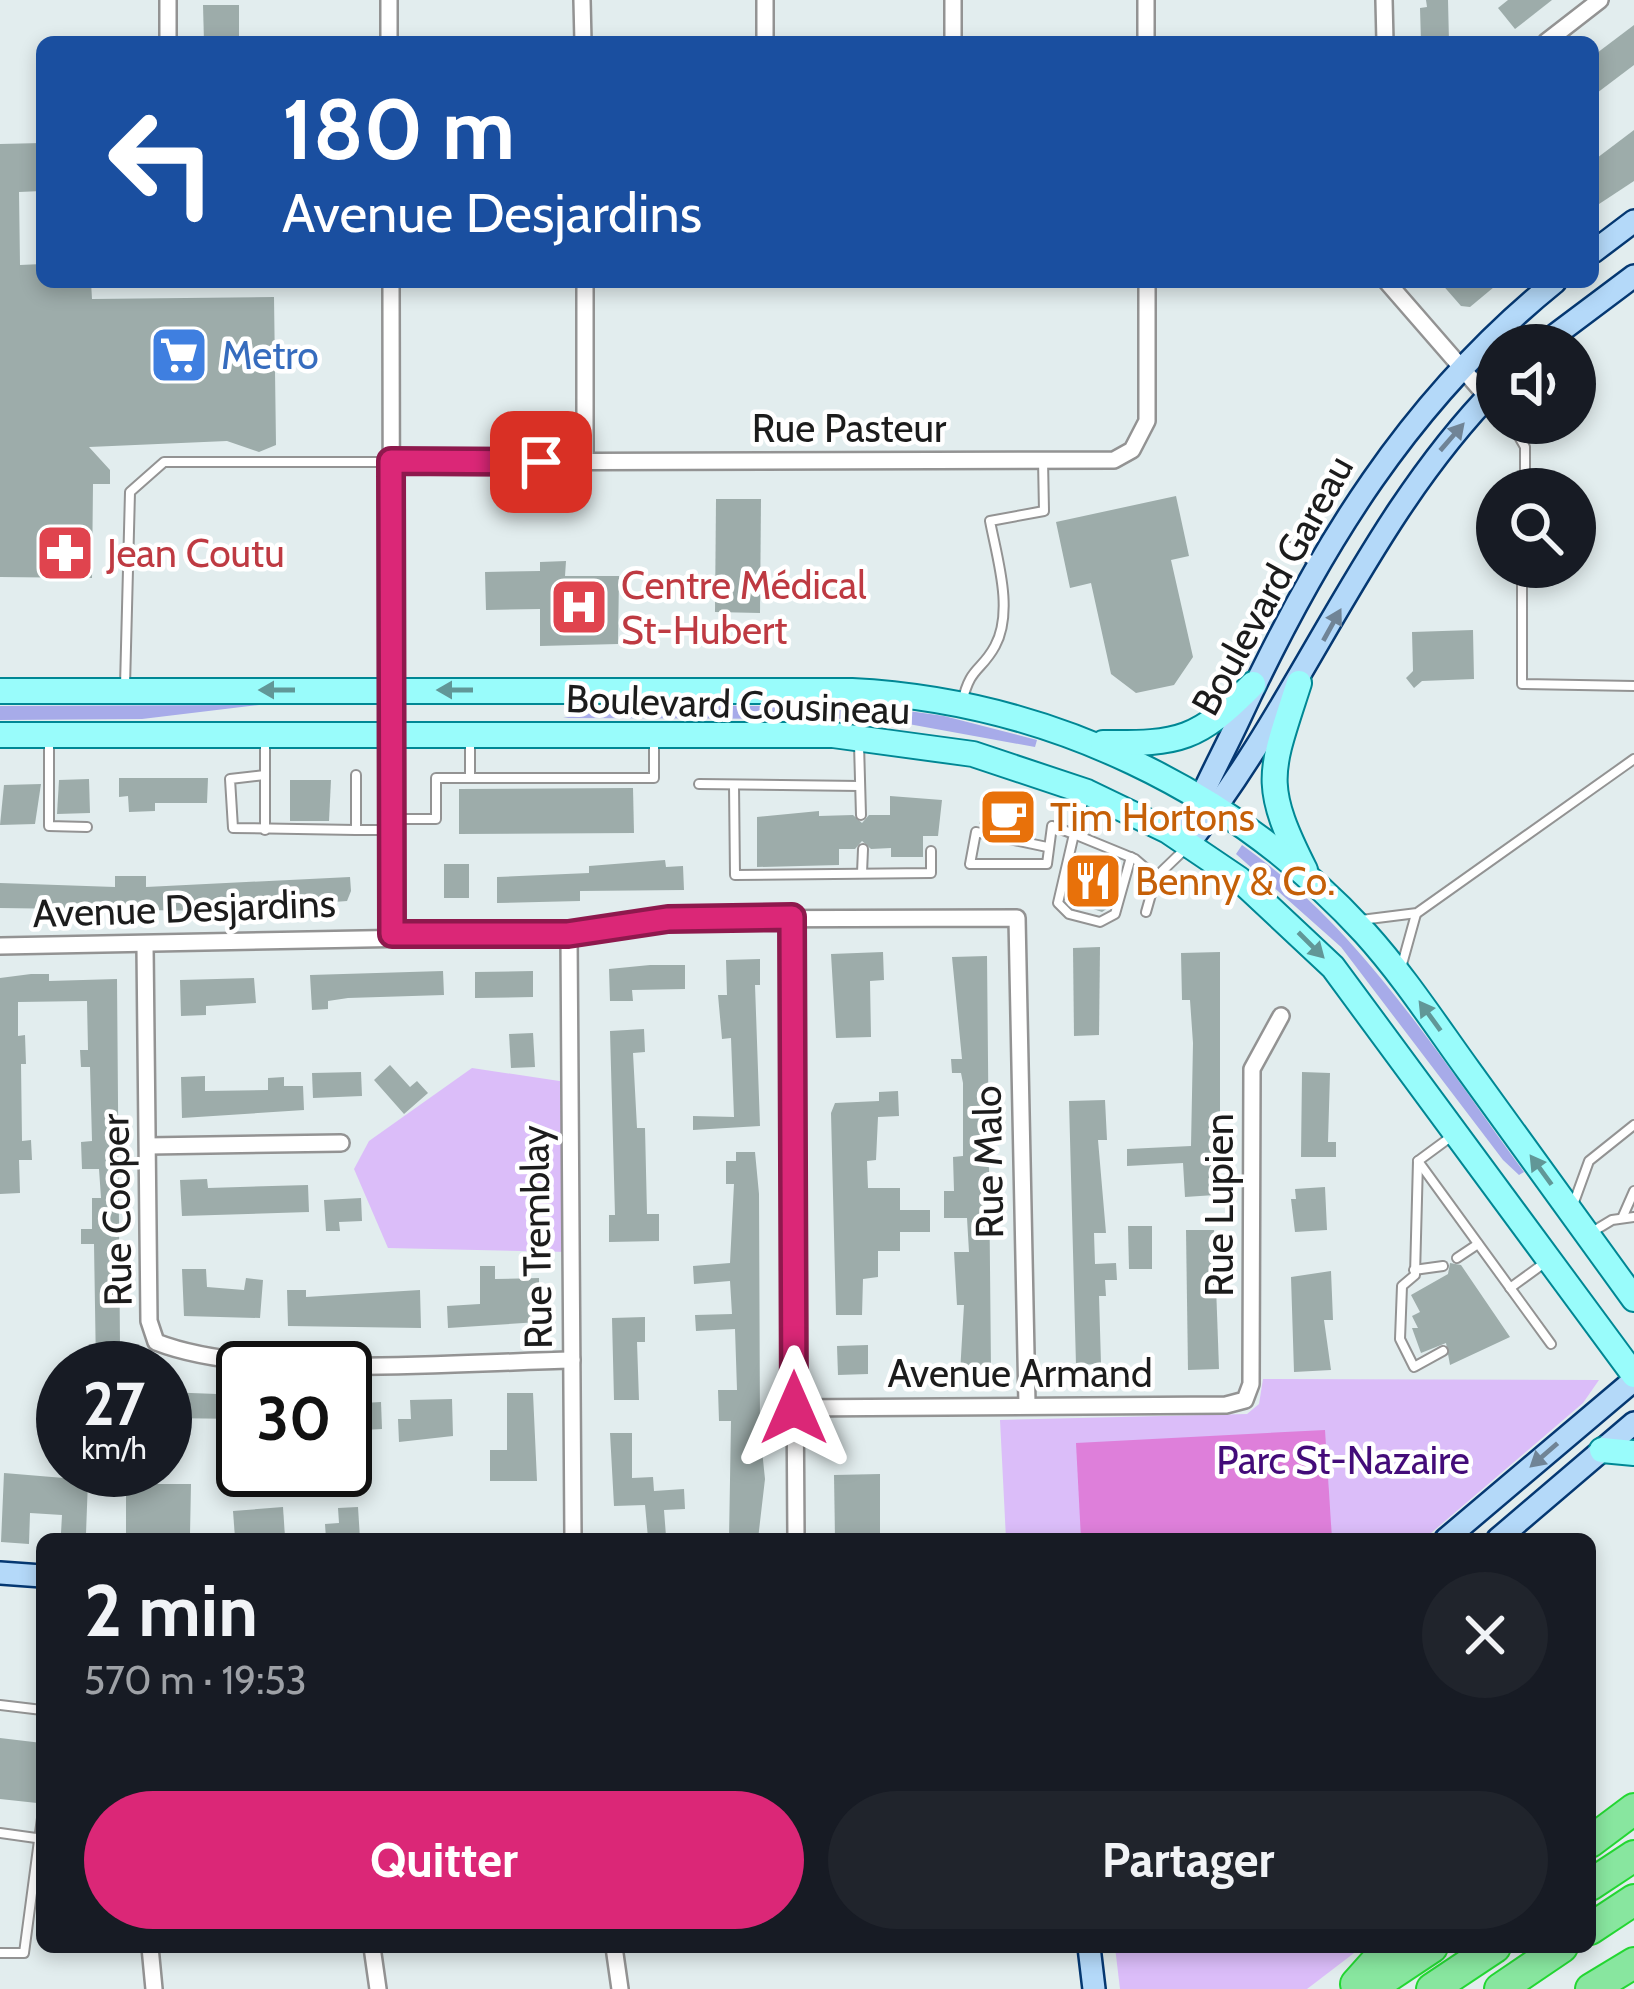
<!DOCTYPE html>
<html lang="fr">
<head>
<meta charset="utf-8">
<style>
	body { margin:0; font-family:Cabin,sans-serif; background:#20242c; color:#f1f3f6; height:100vh; display:flex; flex-direction:column; font-size:45px; white-space:nowrap }
	* { box-sizing:border-box; margin:0 }
	p { font-size:39px; color:#9ea1a6 }
	.icon { flex:none; width:66px; height:66px; fill:none; stroke:currentColor; stroke-width:2; stroke-linecap:round; stroke-linejoin:round }
	.map { position:relative; flex:1; overflow:hidden }
	.side { position:absolute; left:36px; top:1533px; width:1560px; height:420px; display:flex; flex-direction:column; background:#171b24; border-radius:18px; box-shadow:0 6px 18px #0003 }
	.side>* { flex:none }
	.guide { position:absolute; left:36px; top:36px; width:1563px; height:252px; border-radius:18px; box-shadow:0 6px 18px #0003; background:#1a4fa0; color:#fff; overflow:hidden }
	.controls { position:absolute; left:1476px; top:324px; display:grid; gap:24px }
	.controls a { display:grid; place-items:center; width:120px; height:120px; border-radius:50%; background:#171b24; box-shadow:0 6px 18px #0003; font-size:60px }
	.speed { position:absolute; left:36px; top:1341px; display:flex; gap:24px; font-size:60px; font-weight:700; text-align:center }
	.speed>* { display:grid; place-content:center; width:156px; height:156px; border-radius:50%; background:#171b24; box-shadow:0 6px 18px #0003; line-height:1 }
	.speed small { font-size:30px; font-weight:400 }
	.speed .limit { border:6px solid #111; border-radius:18px; background:#fff; color:#111 }
	.pin { position:absolute; display:grid; place-items:center; width:102px; height:102px; color:#fff; margin:-51px; border-radius:24px; box-shadow:0 6px 18px #0006 }
	.me { position:absolute; width:132px; margin:-66px; rotate:0deg; stroke-linejoin:round; filter:drop-shadow(0 0 9px #0008) }
	.turn { display:flex; align-items:center; gap:42px; height:252px; padding:0 48px; font-size:54px }
	.turn .icon { width:156px; height:156px; stroke-width:2.5 }
	.turn b { display:block; font-size:84px; line-height:102px }
	.round { display:grid; place-items:center; flex:none; width:126px; height:126px; border-radius:63px; background:#20242c }
	.overview { display:flex; align-items:center; justify-content:space-between; height:204px; padding:0 48px }
	h1 { font-size:72px; font-weight:700; line-height:90px }
	.primary-button { display:flex; gap:24px; margin-top:auto; padding:24px 48px }
	.primary-button a { flex:1; height:138px; border-radius:72px; background:#db2777; color:#fff; font-size:48px; font-weight:700; line-height:138px; text-align:center }
	.primary-button a+a { background:#20242c; color:#f1f3f6 }
	.map>svg:first-child { display:block }
</style>
</head>
<body>
<div class="map">
<svg width="1634" height="1989" viewBox="0 0 1634 1989">
	<rect width="100%" height="100%" fill="#e2edee"/>
	<g fill="#a7abe9">
		<polygon points="259,705 142,719 0,720 0,706"/>
		<polygon points="632,705 880,707 944,716 1037,740 1035,747 881,719 563,718"/>
		<path d="M1242,845c120,85 196,210 282,327l-5,3 -16,-15 -162,-213 -105,-93z"/>
	</g>
	<g fill="#dbbdf9">
		<polygon points="472,1068 566,1082 570,1252 388,1248 354,1169 369,1141"/>
		<polygon points="1263,1379 1599,1380 1583,1403 1424,1539 1006,1539 1000,1420 1247,1414 1259,1404"/>
		<polygon points="1115,1947 1362,1947 1307,1989 1120,1989"/>
	</g>
	<polygon fill="#de7fda" points="1325,1430 1332,1539 1081,1539 1076,1443"/>
	<g fill="#9dacaa">
		<polygon points="1426,0 1448,0 1449,42 1421,42 1420,8 1427,7"/>
		<polygon points="1508,0 1552,0 1515,29 1498,8"/>
		<polygon points="203,5 239,5 239,42 204,42"/>
		<polygon points="1634,25 1634,65 1593,96 1593,56"/>
		<polygon points="1634,130 1634,181 1593,208 1593,161"/>
		<polygon points="42,143 42,191 19,192 20,265 42,264 42,282 91,282 92,299 274,297 276,445 259,452 227,441 89,447 110,470 110,484 93,484 92,578 0,577 0,144"/>
		<polygon points="1440,282 1500,282 1470,307 1461,306"/>
		<polygon points="1176,496 1189,556 1171,560 1193,657 1174,685 1136,693 1111,674 1091,583 1070,588 1056,522"/>
		<polygon points="716,499 761,499 760,613 715,612"/>
		<polygon points="566,561 565,576 619,576 618,644 540,646 540,609 486,610 485,572 540,571 540,562"/>
		<polygon points="1473,630 1474,679 1422,681 1414,688 1406,678 1413,671 1412,632"/>
		<polygon points="119,778 208,778 207,803 155,803 155,811 129,812 128,796 119,797"/>
		<polygon points="89,779 90,813 57,814 59,780"/>
		<polygon points="290,780 331,780 329,821 290,821"/>
		<polygon points="41,784 35,824 0,825 4,785"/>
		<polygon points="633,788 634,833 459,834 459,789"/>
		<polygon points="890,796 942,800 938,836 923,836 923,857 891,857 891,848 871,849 862,841 855,849 839,849 839,865 757,867 757,817 819,811 819,816 853,815 862,823 869,815 890,815"/>
		<polygon points="986,801 1032,814 1027,834 979,824"/>
		<polygon points="1077,857 1119,868 1108,908 1102,912 1067,900"/>
		<polygon points="665,860 666,867 683,866 684,890 580,891 580,901 497,903 497,877 589,873 589,866"/>
		<rect x="444" y="864" width="25" height="34"/>
		<polygon points="115,876 146,876 146,887 350,877 351,891 347,901 212,911 0,908 0,883 115,887"/>
		<polygon points="1100,947 1099,1035 1074,1036 1073,948"/>
		<polygon points="883,952 884,980 870,981 871,1037 836,1038 831,954"/>
		<polygon points="1220,952 1220,1127 1210,1127 1215,1195 1185,1197 1183,1163 1127,1166 1127,1149 1191,1146 1193,1043 1190,1000 1182,1000 1181,953"/>
		<polygon points="987,956 991,1371 960,1373 964,1305 957,1305 954,1252 969,1252 967,1218 944,1218 944,1191 954,1191 953,1157 963,1156 963,1083 961,1073 952,1073 951,1059 962,1059 952,957"/>
		<polygon points="760,959 760,985 755,985 760,1126 693,1130 693,1116 734,1117 731,1038 722,1039 718,995 727,995 726,960"/>
		<polygon points="650,965 685,965 685,989 632,990 633,1001 610,1001 609,969"/>
		<polygon points="443,971 444,995 348,998 328,1001 328,1009 312,1010 310,975"/>
		<polygon points="533,971 533,997 475,998 475,972"/>
		<polygon points="31,974 49,974 49,981 117,979 120,1346 106,1347 118,1368 96,1368 94,1244 81,1244 81,1229 92,1229 92,1198 101,1198 99,1169 82,1169 81,1142 92,1141 90,1067 81,1067 80,1050 88,1050 87,1001 18,1002 18,1036 25,1035 26,1064 21,1064 22,1141 31,1140 32,1160 19,1160 20,1193 0,1194 0,978"/>
		<polygon points="254,978 256,1003 206,1006 206,1015 181,1016 180,980"/>
		<polygon points="644,1029 645,1052 633,1053 637,1128 645,1128 647,1214 659,1214 659,1241 609,1242 609,1215 615,1215 610,1031"/>
		<polygon points="533,1033 535,1067 511,1068 509,1034"/>
		<polygon points="390,1065 410,1087 417,1081 428,1093 404,1114 374,1080"/>
		<polygon points="361,1072 362,1096 313,1098 312,1073"/>
		<polygon points="1302,1072 1330,1073 1328,1142 1336,1142 1336,1157 1301,1157"/>
		<polygon points="205,1076 205,1091 268,1090 268,1078 284,1077 284,1086 303,1086 304,1110 182,1118 181,1077"/>
		<polygon points="898,1091 899,1116 878,1117 876,1160 867,1161 868,1188 900,1188 900,1210 930,1210 930,1232 900,1232 900,1251 878,1251 878,1277 863,1279 862,1315 836,1315 831,1113 835,1103 879,1101 879,1092"/>
		<polygon points="1105,1100 1107,1140 1098,1140 1106,1233 1094,1233 1095,1264 1116,1263 1117,1280 1105,1280 1106,1296 1099,1296 1101,1364 1076,1365 1069,1101"/>
		<polygon points="736,1152 755,1152 759,1194 760,1431 765,1479 758,1539 729,1539 731,1421 719,1421 718,1390 737,1390 735,1329 696,1331 695,1315 732,1314 730,1281 694,1284 693,1266 730,1263 734,1184 726,1184 726,1161 736,1161"/>
		<polygon points="207,1179 208,1188 308,1185 309,1212 182,1216 180,1180"/>
		<polygon points="1325,1187 1327,1230 1295,1232 1291,1199 1296,1199 1295,1189"/>
		<polygon points="361,1198 362,1221 339,1222 340,1231 326,1231 324,1200"/>
		<polygon points="1128,1226 1152,1226 1152,1269 1129,1269"/>
		<polygon points="1186,1230 1214,1230 1219,1369 1188,1370"/>
		<polygon points="1450,1263 1461,1265 1510,1337 1450,1365 1446,1343 1421,1353 1412,1328 1418,1328 1412,1316 1420,1312 1411,1295 1448,1274"/>
		<polygon points="480,1266 495,1266 495,1279 539,1278 539,1322 448,1328 447,1306 480,1304"/>
		<polygon points="182,1269 206,1269 207,1287 244,1290 246,1278 263,1280 260,1318 184,1316"/>
		<polygon points="1331,1271 1333,1320 1324,1320 1331,1370 1294,1372 1291,1277"/>
		<polygon points="287,1290 306,1290 306,1297 420,1290 421,1328 288,1326"/>
		<polygon points="645,1317 645,1342 637,1342 639,1400 614,1400 612,1318"/>
		<polygon points="868,1345 868,1374 838,1375 837,1346"/>
		<polygon points="165,1392 243,1395 243,1419 165,1418"/>
		<polygon points="507,1393 533,1393 537,1481 490,1481 490,1450 507,1450"/>
		<polygon points="452,1399 453,1436 399,1442 398,1419 411,1419 410,1400"/>
		<polygon points="381,1402 382,1429 345,1431 345,1404"/>
		<polygon points="610,1433 632,1433 632,1478 653,1477 654,1491 684,1489 685,1509 664,1510 666,1536 648,1538 645,1505 614,1506"/>
		<polygon points="126,1470 143,1470 143,1484 191,1484 190,1534 126,1533"/>
		<polygon points="4,1473 88,1480 86,1534 61,1533 62,1515 30,1513 29,1544 1,1542"/>
		<polygon points="880,1474 880,1539 835,1539 834,1475"/>
		<polygon points="283,1507 285,1537 235,1538 233,1511"/>
		<polygon points="358,1507 360,1539 326,1539 325,1524 339,1523 338,1508"/>
		<polygon points="0,1738 42,1743 37,1803 0,1799"/>
	</g>
	<g fill="none" stroke-linecap="round" stroke-linejoin="round">
		<g stroke="#939393" stroke-width="12">
			<g id="lane">
				<polyline points="1511,423 1525,447 1525,489"/>
				<polyline points="1289,547 1316,563"/>
				<polyline points="1522,567 1522,684 1634,686"/>
				<polyline points="125,686 130,492 164,462 389,462"/>
				<path d="M962,703c8,-37 19,-31 33,-57 19,-35 2,-88 -5,-125l54,-10 -1,-51"/>
				<polyline points="49,737 49,826 87,827"/>
				<polyline points="470,738 470,778 654,778 654,742"/>
				<polyline points="265,742 265,830"/>
				<polyline points="859,744 861,815"/>
				<polyline points="265,775 230,779 233,828 356,830"/>
				<polyline points="356,775 356,830 391,830"/>
				<polyline points="699,784 860,786"/>
				<polyline points="734,785 735,875 931,873 931,851"/>
				<polyline points="1084,799 1074,834 1135,859 1156,877"/>
				<polyline points="392,819 436,819 436,778 470,778"/>
				<polyline points="1047,847 976,832 970,864 1047,864 1052,826 1074,834 1058,903 1069,914 1100,922 1115,914 1131,857"/>
				<polyline points="862,873 863,849"/>
				<polyline points="1146,912 1156,877 1184,850"/>
				<polyline points="1361,920 1417,913 1634,759"/>
				<polyline points="1401,968 1416,914"/>
				<polyline points="1452,1136 1418,1161 1551,1344"/>
				<polyline points="1418,1161 1415,1275 1402,1286 1400,1339 1414,1367 1443,1351"/>
				<polyline points="1573,1205 1589,1161 1634,1125"/>
				<polyline points="1623,1216 1634,1191"/>
				<polyline points="1592,1232 1612,1220 1634,1217"/>
				<polyline points="1457,1258 1478,1244"/>
				<polyline points="1414,1270 1443,1266"/>
				<polyline points="1510,1288 1543,1264"/>
				<polyline points="0,1705 42,1710"/>
				<polyline points="0,1833 36,1838"/>
				<polyline points="0,1953 24,1953 42,1818"/>
			</g>
		</g>
		<g stroke="#939393" stroke-width="20">
			<g id="street">
				<polyline points="168,0 168,42"/>
				<polyline points="389,0 389,42"/>
				<polyline points="582,0 583,42"/>
				<polyline points="765,0 765,42"/>
				<polyline points="953,0 953,42"/>
				<polyline points="1146,0 1146,42"/>
				<polyline points="1384,0 1385,42"/>
				<polyline points="1546,42 1600,0"/>
				<polyline points="391,282 392,934"/>
				<polyline points="585,282 585,462"/>
				<polyline points="1387,282 1487,397"/>
				<polyline points="391,462 1114,460 1132,450 1147,421 1147,282"/>
				<polyline points="792,917 796,1539"/>
				<polyline points="569,935 573,1539"/>
				<polyline points="0,946 569,935 668,919 1017,918 1027,1404"/>
				<path d="M145,946l4,375 7,21c99,39 305,20 416,18"/>
				<polyline points="148,1146 341,1143"/>
				<polyline points="794,1408 1226,1405 1245,1400 1251,1384 1252,1069 1281,1016"/>
				<polyline points="150,1947 154,1989"/>
				<polyline points="372,1947 378,1989"/>
				<polyline points="614,1947 620,1989"/>
			</g>
		</g>
		<g stroke="#053872" stroke-width="26">
			<g id="secondary">
				<polyline points="1593,252 1634,221"/>
				<polyline points="1542,345 1634,276"/>
				<path d="M1183,840c16,-44 38,-82 58,-125 78,-167 168,-315 314,-433"/>
				<path d="M1189,843c114,-144 178,-324 308,-456"/>
				<polyline points="1446,1539 1634,1380"/>
				<polyline points="1498,1539 1634,1423"/>
				<polyline points="0,1573 42,1576"/>
				<polyline points="1089,1947 1094,1989"/>
			</g>
		</g>
		<g stroke="#008794" stroke-width="28">
			<g id="primary">
				<path d="M1299,683c-29,90 -38,100 6,187"/>
				<path d="M0,691h852c195,10 381,98 513,242 38,42 70,91 104,138 55,76 110,152 165,228"/>
				<polyline points="0,735 833,735 973,754 1087,792 1168,831 1239,879 1333,967 1634,1375"/>
				<path d="M1103,743c77,1 95,-3 150,-59"/>
				<polyline points="1602,1450 1634,1453"/>
			</g>
		</g>
		<g stroke="#23d732" stroke-width="34">
			<g id="highway">
				<polyline points="1590,1842 1634,1809"/>
				<polyline points="1590,1885 1634,1856"/>
				<polyline points="1590,1929 1634,1900"/>
				<polyline points="1356,1984 1389,1947"/>
				<polyline points="1369,1989 1432,1947"/>
				<polyline points="1432,1989 1495,1947"/>
				<polyline points="1500,1989 1562,1947"/>
				<polyline points="1591,1989 1634,1963"/>
			</g>
		</g>
		<use href="#lane" stroke="#fff" stroke-width="8"/>
		<use href="#street" stroke="#fff" stroke-width="15"/>
		<use href="#secondary" stroke="#b4d9f9" stroke-width="21"/>
		<use href="#primary" stroke="#99fcfb" stroke-width="24"/>
		<use href="#highway" stroke="#88e69f" stroke-width="30"/>
	</g>
	<defs><path id="oneway-solid" d="M-6-.8H1V-3.2L6.5 0L1 3.2V.8H-6Z" transform="scale(3)"/></defs>
	<g fill="#708496">
		<use href="#oneway-solid" transform="translate(1452 437) rotate(-49)"/>
		<use href="#oneway-solid" transform="translate(1332 625) rotate(-61)"/>
		<use href="#oneway-solid" transform="translate(1544 1455) rotate(139)"/>
	</g>
	<g fill="#619797">
		<use href="#oneway-solid" transform="translate(277 690) rotate(180)"/>
		<use href="#oneway-solid" transform="translate(455 690) rotate(180)"/>
		<use href="#oneway-solid" transform="translate(1311 945) rotate(45)"/>
		<use href="#oneway-solid" transform="translate(1430 1016) rotate(-126)"/>
		<use href="#oneway-solid" transform="translate(1541 1170) rotate(-126)"/>
	</g>
	<g fill="none" stroke-linecap="round" stroke-linejoin="round">
		<g stroke="#8e194d" stroke-width="30">
			<polyline id="route" points="541,462 391,461 392,934 568,934 668,919 792,917 794,1408"/>
		</g>
		<use href="#route" stroke="#db2777" stroke-width="21"/>
	</g>
	<defs>
		<g id="supermarket-square" transform="scale(3)"><rect x="-9" y="-9" width="18" height="18" rx="4" fill="#3f7fe0" stroke="#fff"/><path d="M-6-5.5h2.5l.6 2H6L4.5 2H-2.5L-4.4-4H-6ZM-1.5 3.2a1.3 1.3 0 1 0 .1 0ZM3 3.2a1.3 1.3 0 1 0 .1 0Z" fill="#fff"/></g>
		<g id="pharmacy-square" transform="scale(3)"><rect x="-9" y="-9" width="18" height="18" rx="4" fill="#e0444e" stroke="#fff"/><path d="M-2-6h4v4h4v4h-4v4h-4v-4h-4v-4h4Z" fill="#fff"/></g>
		<g id="hospital-square" transform="scale(3)"><rect x="-9" y="-9" width="18" height="18" rx="4" fill="#e0444e" stroke="#fff"/><path d="M-5-5h3v3.5h4V-5h3V5h-3V1.5h-4V5h-3Z" fill="#fff"/></g>
		<g id="cafe-square" transform="scale(3)"><rect x="-9" y="-9" width="18" height="18" rx="4" fill="#e8710a" stroke="#fff"/><path d="M-5.5-4.5H6V0H3Q3 3.5 0 3.5H-2.5Q-5.5 3.5-5.5 0ZM3-3.2v2h1.7v-2ZM-6 4.5H4V6H-6Z" fill="#fff"/></g>
		<g id="restaurant-square" transform="scale(3)"><rect x="-9" y="-9" width="18" height="18" rx="4" fill="#e8710a" stroke="#fff"/><path d="M-5-6h1v4h1v-4h1v4h1v-4h1v5L-1.5 .5V6h-2V.5L-5-1ZM5-6V6H3V1.5H1.5Q1.5-4 5-6Z" fill="#fff"/></g>
	</defs>
	<g fill-rule="evenodd">
		<use href="#supermarket-square" x="179" y="355"/>
		<use href="#pharmacy-square" x="65" y="553"/>
		<use href="#hospital-square" x="579" y="607"/>
		<use href="#cafe-square" x="1008" y="817"/>
		<use href="#restaurant-square" x="1093" y="881"/>
	</g>
	<g text-anchor="middle" dominant-baseline="central" stroke-width="9" stroke-linejoin="round" paint-order="stroke">
		<g font-size="39" fill="#366cbe" stroke="#fff" text-anchor="start">
			<text x="221" y="355">Metro</text>
		</g>
		<g font-size="39" fill="#1c1c1c" stroke="#fff">
			<text x="849" y="428">Rue Pasteur</text>
			<text transform="translate(1272 585) rotate(-61)">Boulevard Gareau</text>
			<text transform="translate(738 704) rotate(2)">Boulevard Cousineau</text>
			<text transform="translate(184 908) rotate(-2)">Avenue Desjardins</text>
			<text transform="translate(988 1162) rotate(-91)">Rue Malo</text>
			<text transform="translate(1219 1205) rotate(-90)">Rue Lupien</text>
			<text transform="translate(116 1210) rotate(-91)">Rue Cooper</text>
			<text transform="translate(536 1237) rotate(-91)">Rue Tremblay</text>
			<text x="1020" y="1373">Avenue Armand</text>
		</g>
		<g font-size="39" fill="#be3a42" stroke="#fff" text-anchor="start">
			<text x="107" y="553">Jean Coutu</text>
			<text x="621" y="585">Centre Médical<tspan x="621" dy="45">St-Hubert</tspan></text>
		</g>
		<g font-size="39" fill="#c56008" stroke="#fff" text-anchor="start">
			<text x="1050" y="817">Tim Hortons</text>
			<text x="1135" y="881">Benny &amp; Co.</text>
		</g>
		<g font-size="39" fill="#430b79" stroke="#fff">
			<text x="1343" y="1460">Parc St-Nazaire</text>
		</g>
	</g>
</svg>
<div class="controls">
<a><svg class="icon" aria-label="sound" viewBox="0 0 24 24"><path d="M4 9h4l5-4v14l-5-4H4zM17 9q2 3 0 6"/></svg></a>
<a><svg class="icon" aria-label="search" viewBox="0 0 24 24"><circle cx="10" cy="10" r="6"/><path d="M15 15l6 6"/></svg></a>
</div>
<div class="speed"><div>27<small>km/h</small></div><div class="limit">30</div></div>
<div class="pin" style="left:541px;top:462px;background:#d93025"><svg class="icon" aria-label="arrive" viewBox="0 0 24 24"><path d="M6 21V4h12l-3 4 3 4H6"/></svg></div>
<svg class="me" style="left:794px;top:1408px" viewBox="-20 -20 40 40"><path d="M0-17L14 15 0 8-14 15z" fill="#db2777" stroke="#fff" stroke-width="4"/></svg>
<div class="guide">
<div class="turn"><svg class="icon" aria-label="left" viewBox="0 0 24 24"><path d="M17 20v-9H6M10 6l-5 5 5 5"/></svg><div><b>180 m</b>Avenue Desjardins</div></div>
</div>
<section class="side">
<div class="overview"><div><h1>2 min</h1><p>570 m · 19:53</p></div><a class="round"><svg class="icon" aria-label="close" viewBox="0 0 24 24"><path d="M6 6l12 12M18 6L6 18"/></svg></a></div>
<div class="primary-button"><a>Quitter</a><a>Partager</a></div>
</section>
</div>
</body>
</html>
